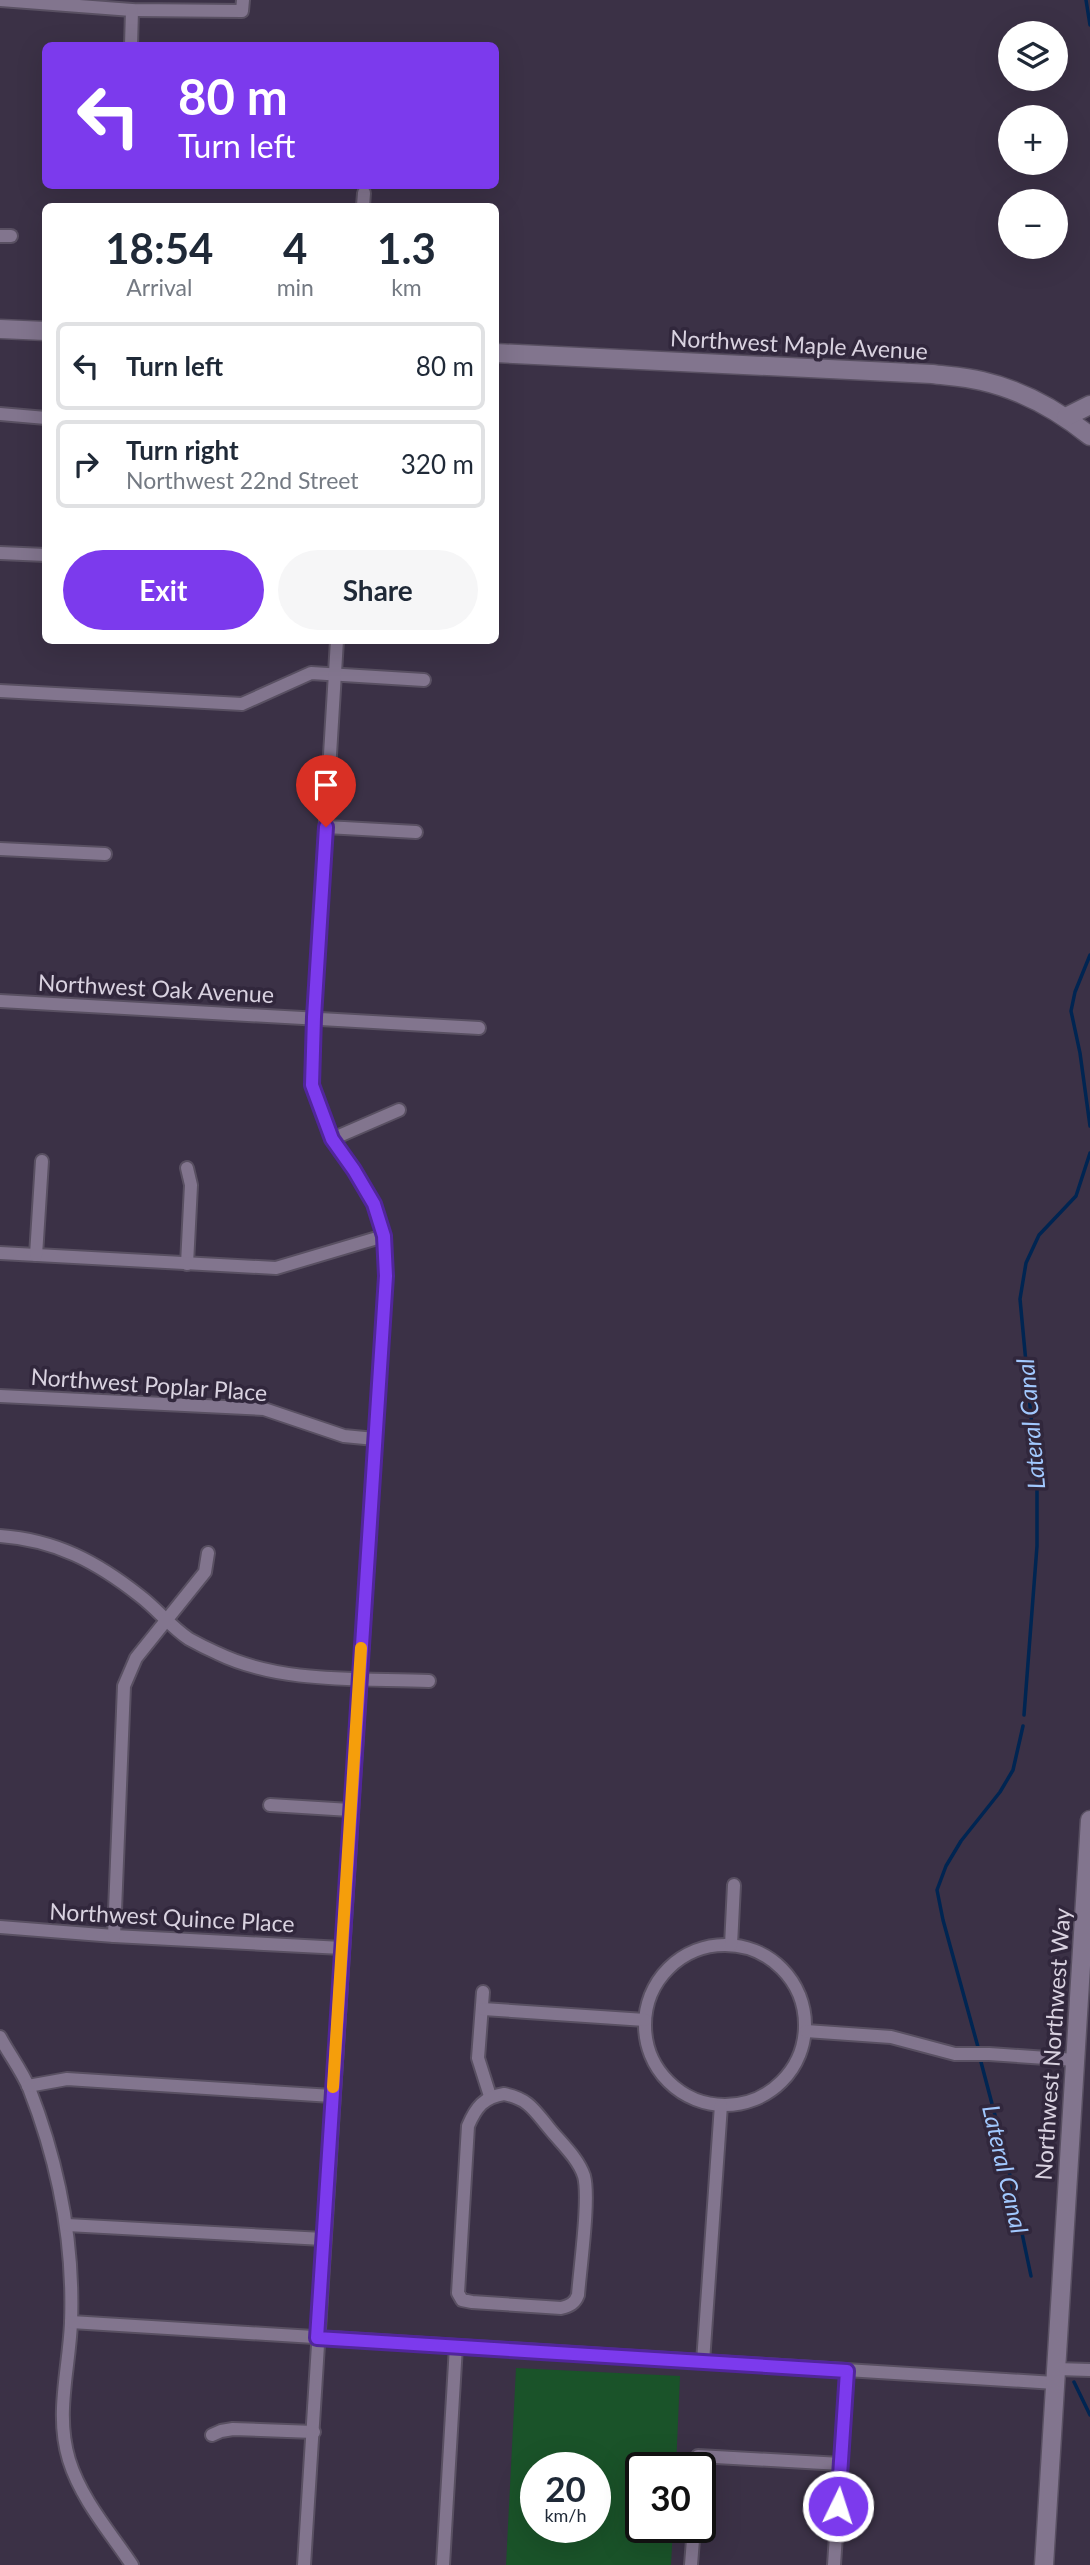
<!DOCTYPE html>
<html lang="en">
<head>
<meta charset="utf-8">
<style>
	body { margin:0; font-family:Lato,sans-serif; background:#f6f6f7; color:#1f2937; height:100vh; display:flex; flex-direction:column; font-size:26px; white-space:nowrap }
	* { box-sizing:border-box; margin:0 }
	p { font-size:23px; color:#747a83 }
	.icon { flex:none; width:38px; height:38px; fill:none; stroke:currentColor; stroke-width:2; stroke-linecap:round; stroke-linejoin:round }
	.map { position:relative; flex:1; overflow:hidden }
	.drawer { position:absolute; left:42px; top:203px; width:457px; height:441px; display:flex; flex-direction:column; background:#fff; border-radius:10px; box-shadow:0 7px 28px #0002 }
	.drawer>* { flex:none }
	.guide { position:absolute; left:42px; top:42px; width:457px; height:147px; border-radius:10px; box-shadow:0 7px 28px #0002; background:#7c3aed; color:#fff; overflow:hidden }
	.fabs { position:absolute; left:998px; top:21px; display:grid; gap:14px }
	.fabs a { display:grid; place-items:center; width:70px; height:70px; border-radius:50%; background:#fff; box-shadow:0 7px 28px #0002; font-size:35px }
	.speed { position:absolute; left:520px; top:2452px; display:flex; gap:14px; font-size:35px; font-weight:700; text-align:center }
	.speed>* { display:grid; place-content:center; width:91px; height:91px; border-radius:50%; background:#fff; box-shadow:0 7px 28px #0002; line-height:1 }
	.speed small { font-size:18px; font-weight:400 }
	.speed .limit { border:4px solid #111; border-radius:10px; background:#fff; color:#111 }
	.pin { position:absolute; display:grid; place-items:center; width:60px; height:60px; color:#fff; margin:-72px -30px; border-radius:50% 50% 50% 0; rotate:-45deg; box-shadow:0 0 7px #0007 }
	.pin .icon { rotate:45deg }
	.me { position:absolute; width:77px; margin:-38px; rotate:4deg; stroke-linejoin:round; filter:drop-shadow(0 0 5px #0008) }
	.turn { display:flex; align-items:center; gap:24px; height:147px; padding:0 21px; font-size:32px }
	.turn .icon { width:91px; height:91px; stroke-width:2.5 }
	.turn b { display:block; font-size:49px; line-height:60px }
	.eta { display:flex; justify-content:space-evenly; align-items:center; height:119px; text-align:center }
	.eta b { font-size:42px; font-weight:700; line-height:49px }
	.button { display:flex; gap:14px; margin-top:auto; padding:14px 21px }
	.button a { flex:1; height:80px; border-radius:42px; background:#7c3aed; color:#fff; font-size:28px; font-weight:700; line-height:80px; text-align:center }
	.button a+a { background:#f6f6f7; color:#1f2937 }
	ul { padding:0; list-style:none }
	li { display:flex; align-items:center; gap:21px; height:88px; margin:0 14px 10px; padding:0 7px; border:4px solid #e0e1e3; border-radius:10px }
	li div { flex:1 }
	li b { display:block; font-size:26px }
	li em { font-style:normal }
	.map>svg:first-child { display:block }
</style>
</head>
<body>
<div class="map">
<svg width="1090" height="2565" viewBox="0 0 1090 2565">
	<rect width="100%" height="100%" fill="#3b3146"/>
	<path fill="#1a5329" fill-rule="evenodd" d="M516,2368l164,8 -4,91 -36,1v59h33l-2,38h-165zM536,2468h59v59h-59z"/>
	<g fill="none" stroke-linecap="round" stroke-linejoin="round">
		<g stroke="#002552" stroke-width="3.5">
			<polyline points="1086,0 1090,25"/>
			<polyline points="1090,955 1075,992 1071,1011 1080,1053 1090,1126"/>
			<polyline points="1024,1715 1037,1546 1037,1480 1020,1299 1026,1263 1039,1235 1076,1196 1090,1153"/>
			<polyline points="978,2047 943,1920 937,1890 946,1866 961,1841 1000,1792 1013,1770 1023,1726"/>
			<polyline points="981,2062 1006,2157 1031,2276"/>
			<polyline points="1074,2382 1090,2415"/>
		</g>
		<g stroke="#595062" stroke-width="16">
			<g id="street">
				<polyline points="0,0 132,10 242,11 243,0"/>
				<polyline points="131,46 132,10"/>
				<polyline points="363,206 364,193"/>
				<polyline points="0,236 11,236"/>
				<polyline points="0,414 46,418"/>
				<polyline points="0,553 46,555"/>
				<polyline points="0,691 242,704 311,673 424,680"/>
				<polyline points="326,827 416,832"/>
				<polyline points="0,849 105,854"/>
				<polyline points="0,1001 479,1028"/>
				<polyline points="332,1139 399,1110"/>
				<polyline points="187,1168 191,1185 187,1264"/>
				<polyline points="0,1253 276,1268 384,1236"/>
				<polyline points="36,1255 42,1161"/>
				<polyline points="0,1396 264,1409 344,1436 375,1439"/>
				<path d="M0,1536c56,4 97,26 140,60 17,13 31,31 49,43 9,5 19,10 28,14 64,31 142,25 212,28"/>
				<polyline points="270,1805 350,1810"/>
				<polyline points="0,1927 114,1936 342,1948"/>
				<polyline points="114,1936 124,1686 136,1658 205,1572 208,1553"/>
				<circle cx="725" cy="2025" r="80"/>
				<polyline points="731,1945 734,1885"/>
				<polyline points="483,1992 478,2058 490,2096"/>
				<polyline points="483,2009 645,2020"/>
				<polyline points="806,2031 891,2037 955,2054 989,2054 1075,2060"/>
				<path d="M0,2037c9,17 22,34 29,51 29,74 45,155 42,235 -2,47 -16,91 -2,137 12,39 41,72 63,105"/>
				<polyline points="28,2086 67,2079 332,2096"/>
				<path d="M504,2094c25,5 30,16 45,34 12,15 29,30 35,48 6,22 -4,92 -6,119 -3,8 -8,11 -17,13l-89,-6 -10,-2 -4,-7 10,-167c8,-19 16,-29 36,-32z"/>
				<polyline points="67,2225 323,2239"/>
				<polyline points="71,2322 1055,2383"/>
				<polyline points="703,2362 721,2105"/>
				<polyline points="1056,2369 1090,2370"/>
				<polyline points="212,2435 221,2431 233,2429 314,2432"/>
				<polyline points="698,2468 698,2456 841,2464"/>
				<polyline points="304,2565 386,1276 384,1236 374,1204 354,1170 332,1139 312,1085 314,1017 337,640"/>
				<polyline points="443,2565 456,2346"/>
				<polyline points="691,2565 694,2527"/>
				<polyline points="834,2565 847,2371"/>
			</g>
		</g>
		<g stroke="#595062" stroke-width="21">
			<g id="secondary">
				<polyline points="0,329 46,331"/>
				<path d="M495,353l437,21c16,2 34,3 50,7 39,9 77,30 108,55"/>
				<polyline points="1066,417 1090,405"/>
				<polyline points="1044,2565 1090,1820"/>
			</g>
		</g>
		<use href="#street" stroke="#82758e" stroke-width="12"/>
		<use href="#secondary" stroke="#82758e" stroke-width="18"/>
	</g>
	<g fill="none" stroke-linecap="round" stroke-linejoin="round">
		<g stroke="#51269a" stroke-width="18">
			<polyline id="route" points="326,827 314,1017 312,1085 332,1139 354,1170 374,1204 384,1236 386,1276 317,2338 847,2371 838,2506"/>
		</g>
		<use href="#route" stroke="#7c3aed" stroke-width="12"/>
		<polyline stroke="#f59e0b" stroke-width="12" points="333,2087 361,1648"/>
	</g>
	<g text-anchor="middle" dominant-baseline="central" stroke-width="7" stroke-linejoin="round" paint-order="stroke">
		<g font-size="23" fill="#d9d2e0" stroke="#31273c">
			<text transform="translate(799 344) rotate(3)">Northwest Maple Avenue</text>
			<text transform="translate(156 988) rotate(3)">Northwest Oak Avenue</text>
			<text transform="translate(149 1384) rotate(4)">Northwest Poplar Place</text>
			<text transform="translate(172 1917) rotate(3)">Northwest Quince Place</text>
			<text transform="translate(1052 2044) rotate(-86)">Northwest Northwest Way</text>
		</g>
		<g font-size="24" font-style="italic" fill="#a1c8fe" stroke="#31273c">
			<text transform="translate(1030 1424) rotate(-95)">Lateral Canal</text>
			<text transform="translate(1006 2169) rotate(77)">Lateral Canal</text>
		</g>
	</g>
</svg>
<div class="fabs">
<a><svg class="icon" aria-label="layers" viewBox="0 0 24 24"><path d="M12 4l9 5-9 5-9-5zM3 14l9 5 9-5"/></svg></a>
<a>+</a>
<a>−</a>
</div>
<div class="speed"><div>20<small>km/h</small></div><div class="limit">30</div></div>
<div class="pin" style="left:326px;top:827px;background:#d93025"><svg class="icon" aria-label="arrive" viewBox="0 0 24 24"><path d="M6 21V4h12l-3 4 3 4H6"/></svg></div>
<svg class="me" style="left:838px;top:2506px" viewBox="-20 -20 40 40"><circle r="17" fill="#7c3aed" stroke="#fff" stroke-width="3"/><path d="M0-11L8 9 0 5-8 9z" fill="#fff"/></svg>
<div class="guide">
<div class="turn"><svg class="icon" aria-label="left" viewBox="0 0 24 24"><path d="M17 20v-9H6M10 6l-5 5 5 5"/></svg><div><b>80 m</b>Turn left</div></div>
</div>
<section class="drawer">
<div class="eta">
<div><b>18:54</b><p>Arrival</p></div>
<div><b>4</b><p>min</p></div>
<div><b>1.3</b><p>km</p></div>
</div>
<ul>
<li><svg class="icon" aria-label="left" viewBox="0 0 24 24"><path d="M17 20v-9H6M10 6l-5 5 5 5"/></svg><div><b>Turn left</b></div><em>80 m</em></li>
<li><svg class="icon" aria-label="right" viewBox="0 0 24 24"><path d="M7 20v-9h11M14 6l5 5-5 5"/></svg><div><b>Turn right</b><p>Northwest 22nd Street</p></div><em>320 m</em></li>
</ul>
<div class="button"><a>Exit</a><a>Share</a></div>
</section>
</div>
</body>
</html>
